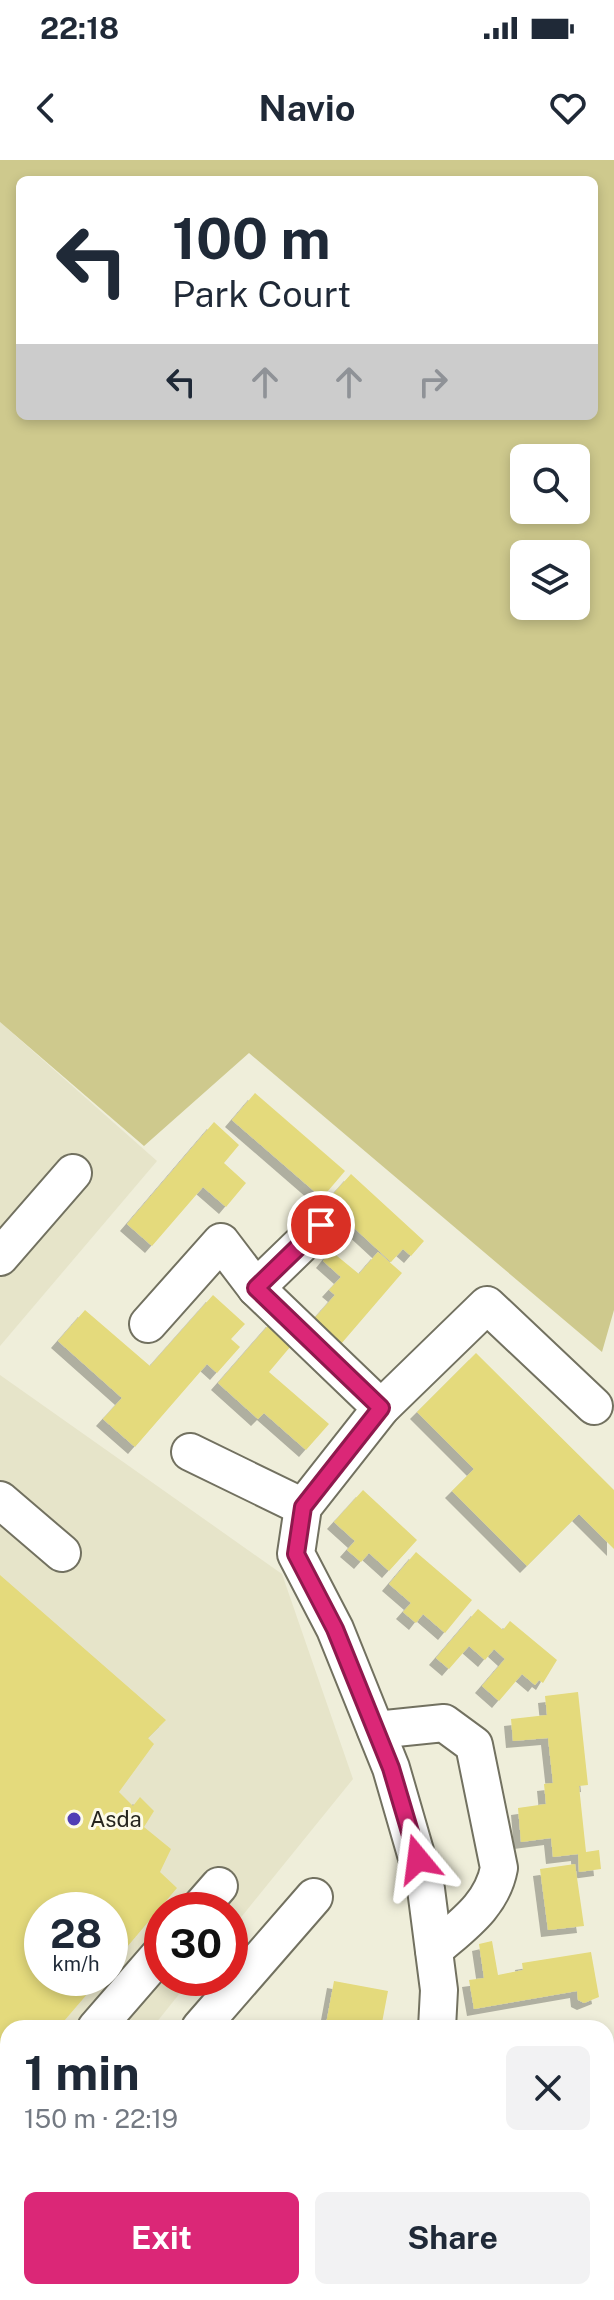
<!DOCTYPE html>
<html lang="en">
<head>
<meta charset="utf-8">
<style>
	body { margin:0; font-family:"Public Sans",sans-serif; background:#f2f2f3; color:#1f2937; height:100vh; display:flex; flex-direction:column; font-size:30px; white-space:nowrap }
	* { box-sizing:border-box; margin:0 }
	p { font-size:26px; color:#747a83 }
	.icon { flex:none; width:44px; height:44px; fill:none; stroke:currentColor; stroke-width:2; stroke-linecap:round; stroke-linejoin:round }
	.map { position:relative; flex:1; overflow:hidden }
	.sheet { position:absolute; left:0px; top:1860px; width:614px; height:280px; display:flex; flex-direction:column; background:#fff; border-radius:24px 24px 0 0; box-shadow:0 4px 12px #0003 }
	.sheet>* { flex:none }
	.banner { position:absolute; left:16px; top:16px; width:582px; height:244px; border-radius:12px; box-shadow:0 4px 12px #0003; background:#fff; color:#1f2937; overflow:hidden }
	.controls { position:absolute; left:510px; top:284px; display:grid; gap:16px }
	.controls a { display:grid; place-items:center; width:80px; height:80px; border-radius:12px; background:#fff; box-shadow:0 4px 12px #0003; font-size:40px }
	.speed { position:absolute; left:24px; top:1732px; display:flex; gap:16px; font-size:40px; font-weight:700; text-align:center }
	.speed>* { display:grid; place-content:center; width:104px; height:104px; border-radius:50%; background:#fff; box-shadow:0 4px 12px #0003; line-height:1 }
	.speed small { font-size:20px; font-weight:400 }
	.speed .limit { border:12px solid #d22; background:#fff; color:#111 }
	.pin { position:absolute; display:grid; place-items:center; width:68px; height:68px; color:#fff; margin:-34px; border:4px solid #fff; border-radius:50%; box-shadow:0 2px 8px #0007 }
	.me { position:absolute; width:88px; margin:-44px; rotate:344deg; stroke-linejoin:round; filter:drop-shadow(0 0 6px #0008) }
	.turn { display:flex; align-items:center; gap:28px; height:168px; padding:0 24px; font-size:36px }
	.turn .icon { width:104px; height:104px; stroke-width:2.5 }
	.turn b { display:block; font-size:56px; line-height:68px }
	.lanes { display:flex; align-items:center; height:76px; padding:0 24px; background:#0003; justify-content:center; gap:40px; direction:ltr }
	.lanes .off { opacity:.35 }
	.round { display:grid; place-items:center; flex:none; width:84px; height:84px; border-radius:12px; background:#f2f2f3 }
	.summary { display:flex; align-items:center; justify-content:space-between; height:136px; padding:0 24px }
	h1 { font-size:48px; font-weight:700; line-height:60px }
	.primary-button { display:flex; gap:16px; margin-top:auto; padding:16px 24px }
	.primary-button a { flex:1; height:92px; border-radius:12px; background:#db2777; color:#fff; font-size:32px; font-weight:700; line-height:92px; text-align:center }
	.primary-button a+a { background:#f2f2f3; color:#1f2937 }
	.status { display:flex; justify-content:space-between; align-items:center; height:56px; padding:0 40px; background:#fff; direction:ltr }
	.status svg { height:22px; fill:currentColor }
	header { display:flex; justify-content:space-between; align-items:center; height:104px; padding:0 24px; background:#fff; font-size:36px; font-weight:700 }
	.map>svg:first-child { display:block }
</style>
</head>
<body>
<div class="status"><b>22:18</b><svg viewBox="0 0 49 12"><path d="M0 12V9h3v3zM5 12V6h3v6zM10 12V3h3v9zM15 12V0h3v12zM26 1h20v11H26zM47 4h2v5h-2z"/></svg></div>
<header><svg class="icon" aria-label="back" viewBox="0 0 24 24"><path d="M15 5l-7 7 7 7"/></svg>Navio<svg class="icon" aria-label="heart" viewBox="0 0 24 24"><path d="M12 20l-8-8c-3-5 5-10 8-4 3-6 11-1 8 4z"/></svg></header>
<div class="map">
<svg width="614" height="2140" viewBox="0 0 614 2140">
	<defs>
		<filter id="shadow"><feDropShadow dx="-7" dy="7" stdDeviation="0" flood-color="#0004"/></filter>
	</defs>
	<rect width="100%" height="100%" fill="#efeeda"/>
	<g fill="#e6e4c9" fill-rule="evenodd">
		<polygon points="0,862 157,1001 0,1186"/>
		<path d="M0,1215l282,199 71,205 -123,152v-21h-68v68h30l-40,50h-144v177l-8,10zM42,1750h68v68h-68z"/>
	</g>
	<path fill="#cec98d" fill-rule="evenodd" d="M0,0h614v1150l-12,42 -353,-299 -105,93 -144,-124zM20,20h574v236h-574zM524,298h52v52h-52zM524,394h52v52h-52z"/>
	<g fill="#e4da7c" filter="url(#shadow)">
		<polygon points="255,933 345,1011 322,1038 232,960"/>
		<polygon points="214,962 239,985 224,1003 246,1023 226,1047 203,1027 152,1086 127,1064"/>
		<polygon points="351,1014 424,1081 411,1096 403,1089 391,1102 326,1042"/>
		<polygon points="331,1091 359,1114 378,1092 402,1113 341,1184 313,1160 335,1135 329,1130 341,1117 323,1101"/>
		<polygon points="213,1135 245,1164 231,1179 240,1187 217,1213 207,1204 135,1287 103,1259 122,1238 58,1181 85,1150 150,1206"/>
		<polygon points="273,1160 296,1180 269,1212 329,1264 306,1290 264,1253 258,1259 218,1223"/>
		<polygon points="476,1193 614,1330 614,1389 579,1354 527,1406 452,1331 474,1309 417,1252"/>
		<polygon points="363,1330 417,1380 389,1411 369,1393 361,1402 347,1390 355,1381 334,1362"/>
		<polygon points="416,1392 472,1440 445,1473 423,1454 416,1463 403,1452 411,1443 389,1424"/>
		<polygon points="0,1415 166,1560 148,1578 154,1584 119,1632 133,1646 140,1637 154,1651 144,1667 171,1689 160,1712 177,1728 110,1807 110,1750 42,1750 42,1818 101,1818 58,1868 8,1868 8,1896 0,1890"/>
		<polygon points="478,1449 503,1470 510,1461 557,1500 543,1523 539,1520 535,1525 522,1514 499,1541 482,1526 505,1499 494,1489 485,1500 469,1486 449,1509 436,1498"/>
		<polygon points="578,1532 588,1625 579,1626 586,1692 599,1690 601,1709 579,1712 578,1694 553,1697 551,1678 521,1682 518,1648 546,1644 544,1624 553,1623 548,1578 513,1581 511,1559 547,1555 545,1536"/>
		<polygon points="575,1704 584,1766 548,1770 540,1709"/>
		<polygon points="492,1781 498,1815 523,1810 522,1803 591,1792 599,1837 584,1843 578,1840 577,1831 474,1849 469,1820 484,1818 479,1784"/>
		<polygon points="334,1821 388,1831 381,1868 318,1868 319,1862 326,1864"/>
		<polygon points="123,2132 153,2132 146,2140 132,2140"/>
		<polygon points="159,2132 207,2132 216,2140 152,2140"/>
	</g>
	<g fill="none" stroke-linecap="round" stroke-linejoin="round">
		<g stroke="#727160" stroke-width="40">
			<g id="minor">
				<polyline points="0,1097 73,1013"/>
				<polyline points="256,1128 321,1065"/>
				<polyline points="148,1164 221,1082 256,1128 381,1248"/>
				<polyline points="190,1292 303,1347"/>
				<polyline points="0,1340 62,1393"/>
				<path d="M376,1570l68,-7 30,22 25,123c-7,38 -38,58 -65,82"/>
				<polyline points="198,1750 219,1726"/>
				<polyline points="96,1868 162,1792"/>
				<polyline points="200,1868 314,1737"/>
				<polyline points="437,1868 439,1830 426,1729 391,1608 335,1469 296,1394 303,1347 381,1248 487,1145 594,1246"/>
				<polyline points="0,1978 8,1970"/>
				<polyline points="0,2083 8,2090"/>
				<polyline points="606,2100 614,2100"/>
				<polyline points="57,2132 67,2140"/>
				<polyline points="363,2132 388,2140"/>
			</g>
		</g>
		<use href="#minor" stroke="#fff" stroke-width="36"/>
	</g>
	<g fill="none" stroke-linecap="round" stroke-linejoin="round">
		<g stroke="#8e194d" stroke-width="20">
			<polyline id="route" points="321,1065 256,1128 381,1248 303,1347 296,1394 335,1469 391,1608 418,1699"/>
		</g>
		<use href="#route" stroke="#db2777" stroke-width="14"/>
	</g>
	<circle fill="#503eb5" stroke="#fdfbe8" stroke-width="3" cx="74" cy="1659" r="8"/>
	<g text-anchor="middle" dominant-baseline="central" stroke-width="6" stroke-linejoin="round" paint-order="stroke">
		<g font-size="22" fill="#25251d" stroke="#fdfbe8" text-anchor="start">
			<text x="90" y="1659">Asda</text>
		</g>
	</g>
</svg>
<div class="controls">
<a><svg class="icon" aria-label="search" viewBox="0 0 24 24"><circle cx="10" cy="10" r="6"/><path d="M15 15l6 6"/></svg></a>
<a><svg class="icon" aria-label="layers" viewBox="0 0 24 24"><path d="M12 4l9 5-9 5-9-5zM3 14l9 5 9-5"/></svg></a>
</div>
<div class="speed"><div>28<small>km/h</small></div><div class="limit">30</div></div>
<div class="pin" style="left:321px;top:1065px;background:#d93025"><svg class="icon" aria-label="arrive" viewBox="0 0 24 24"><path d="M6 21V4h12l-3 4 3 4H6"/></svg></div>
<svg class="me" style="left:418px;top:1699px" viewBox="-20 -20 40 40"><path d="M0-17L14 15 0 8-14 15z" fill="#db2777" stroke="#fff" stroke-width="4"/></svg>
<div class="banner">
<div class="turn"><svg class="icon" aria-label="left" viewBox="0 0 24 24"><path d="M17 20v-9H6M10 6l-5 5 5 5"/></svg><div><b>100 m</b>Park Court</div></div>
<div class="lanes"><svg class="icon" aria-label="left" viewBox="0 0 24 24"><path d="M17 20v-9H6M10 6l-5 5 5 5"/></svg><svg class="icon off" aria-label="ahead" viewBox="0 0 24 24"><path d="M12 20V5M6 11l6-6 6 6"/></svg><svg class="icon off" aria-label="ahead" viewBox="0 0 24 24"><path d="M12 20V5M6 11l6-6 6 6"/></svg><svg class="icon off" aria-label="right" viewBox="0 0 24 24"><path d="M7 20v-9h11M14 6l5 5-5 5"/></svg></div>
</div>
<section class="sheet">
<div class="summary"><div><h1>1 min</h1><p>150 m · 22:19</p></div><a class="round"><svg class="icon" aria-label="close" viewBox="0 0 24 24"><path d="M6 6l12 12M18 6L6 18"/></svg></a></div>
<div class="primary-button"><a>Exit</a><a>Share</a></div>
</section>
</div>
</body>
</html>
